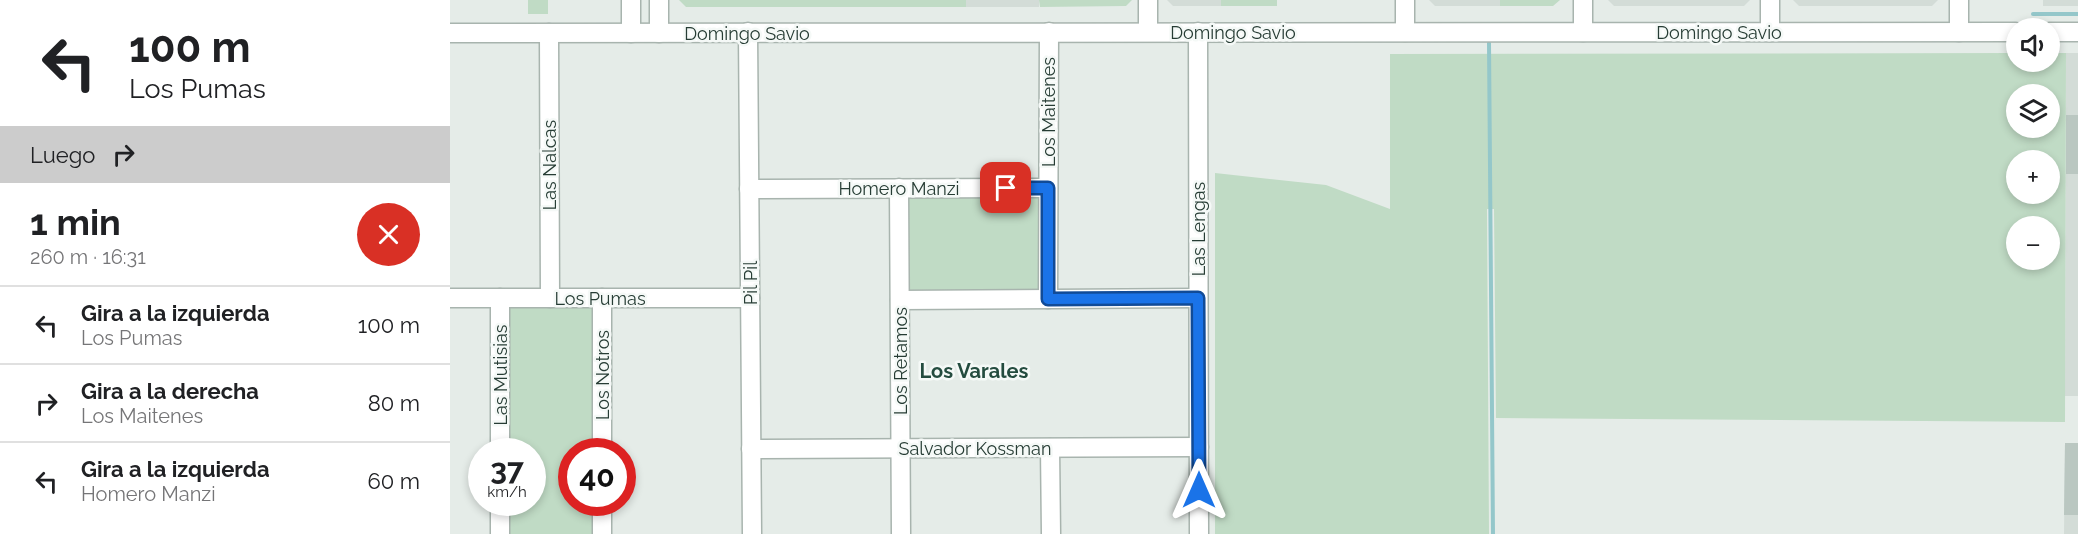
<!DOCTYPE html>
<html lang="es">
<head>
<meta charset="utf-8">
<style>
	body { margin:0; font-family:Raleway,sans-serif; background:#f6f6f6; color:#202124; height:100vh; display:flex; flex-direction:column; font-size:22px; white-space:nowrap }
	* { box-sizing:border-box; margin:0 }
	p { font-size:20px; color:#757577 }
	.icon { flex:none; width:33px; height:33px; fill:none; stroke:currentColor; stroke-width:2; stroke-linecap:round; stroke-linejoin:round }
	.map { position:relative; flex:1; overflow:hidden }
	.details { display:flex; flex-direction:column; background:#fff; width:450px }
	.details>* { flex:none }
	.banner { background:#fff; color:#202124; overflow:hidden }
	.fabs { position:absolute; left:1556px; top:18px; display:grid; gap:12px }
	.fabs a { display:grid; place-items:center; width:54px; height:54px; border-radius:50%; background:#fff; box-shadow:0 3px 9px #0003; font-size:30px }
	.speed { position:absolute; left:18px; top:438px; display:flex; gap:12px; font-size:30px; font-weight:700; text-align:center }
	.speed>* { display:grid; place-content:center; width:78px; height:78px; border-radius:50%; background:#fff; box-shadow:0 3px 9px #0003; line-height:1 }
	.speed small { font-size:15px; font-weight:400 }
	.speed .limit { border:9px solid #d22; background:#fff; color:#111 }
	.pin { position:absolute; display:grid; place-items:center; width:51px; height:51px; color:#fff; margin:-26px; border-radius:12px; box-shadow:0 3px 9px #0006 }
	.me { position:absolute; width:66px; margin:-33px; rotate:0deg; stroke-linejoin:round; filter:drop-shadow(0 0 4px #0008) }
	.turn { display:flex; align-items:center; gap:21px; height:126px; padding:0 30px; font-size:27px }
	.turn .icon { width:78px; height:78px; stroke-width:2.5 }
	.turn b { display:block; font-size:42px; line-height:51px }
	.then { display:flex; align-items:center; height:57px; padding:0 30px; background:#0003; gap:12px; font-size:22px }
	.round { display:grid; place-items:center; flex:none; width:63px; height:63px; border-radius:32px; background:#f6f6f6 }
	.headline { display:flex; align-items:center; justify-content:space-between; height:102px; padding:0 30px }
	h1 { font-size:36px; font-weight:700; line-height:45px }
	ul { padding:0; list-style:none }
	li { display:flex; align-items:center; gap:18px; height:78px; padding:0 30px; border-top:2px solid #e0e0e0 }
	li div { flex:1 }
	li b { display:block; font-size:22px }
	li em { font-style:normal }
	main { display:flex; flex:1; min-height:0 }
	.map>svg:first-child { display:block }
</style>
</head>
<body>
<main>
<section class="details">
<div class="banner">
<div class="turn"><svg class="icon" aria-label="left" viewBox="0 0 24 24"><path d="M17 20v-9H6M10 6l-5 5 5 5"/></svg><div><b>100 m</b>Los Pumas</div></div>
<div class="then">Luego<svg class="icon" aria-label="right" viewBox="0 0 24 24"><path d="M7 20v-9h11M14 6l5 5-5 5"/></svg></div>
</div>
<div class="headline"><div><h1>1 min</h1><p>260 m · 16:31</p></div><a class="round" style="background:#d93025;color:#fff"><svg class="icon" aria-label="close" viewBox="0 0 24 24"><path d="M6 6l12 12M18 6L6 18"/></svg></a></div>
<ul>
<li><svg class="icon" aria-label="left" viewBox="0 0 24 24"><path d="M17 20v-9H6M10 6l-5 5 5 5"/></svg><div><b>Gira a la izquierda</b><p>Los Pumas</p></div><em>100 m</em></li>
<li><svg class="icon" aria-label="right" viewBox="0 0 24 24"><path d="M7 20v-9h11M14 6l5 5-5 5"/></svg><div><b>Gira a la derecha</b><p>Los Maitenes</p></div><em>80 m</em></li>
<li><svg class="icon" aria-label="left" viewBox="0 0 24 24"><path d="M17 20v-9H6M10 6l-5 5 5 5"/></svg><div><b>Gira a la izquierda</b><p>Homero Manzi</p></div><em>60 m</em></li>
</ul>
</section>
<div class="map">
<svg width="1628" height="534" viewBox="0 0 1628 534">
	<rect width="100%" height="100%" fill="#e5ece8"/>
	<g fill="#d3dcd7">
		<rect x="516" y="0" width="73" height="7"/>
		<polygon points="717,0 771,0 771,6 723,6"/>
		<polygon points="979,0 1050,0 1050,6 985,6"/>
		<polygon points="1158,0 1300,0 1294,6 1164,6"/>
		<polygon points="1343,0 1488,0 1482,6 1349,6"/>
		<rect x="1593" y="0" width="35" height="6"/>
		<polygon points="1616,53 1628,53 1628,396 1615,396"/>
		<polygon points="1615,443 1628,443 1628,534 1614,534"/>
	</g>
	<g fill="#c0dbc5" fill-rule="evenodd">
		<rect x="78" y="0" width="20" height="14"/>
		<polygon points="229,0 516,0 516,7 236,7"/>
		<polygon points="589,0 682,0 676,6 590,7"/>
		<rect x="771" y="0" width="56" height="6"/>
		<polygon points="1050,0 1110,0 1103,6 1050,6"/>
		<path d="M1566,53v9h33v-9h17l-1,369 -569,-4 -2,-209h-7l2,325h-274v-361l111,12 64,24v-155zM1566,94h33v34h-33zM1566,160h33v34h-33zM1566,226h33v34h-33z"/>
		<polygon points="459,196 589,196 590,291 460,292 457,289 457,199"/>
		<polygon points="140,305 144,310 145,451 122,452 122,502 145,503 145,534 57,534 57,503 82,502 82,452 57,452 59,309 61,306"/>
	</g>
	<g fill="none" stroke-linecap="round" stroke-linejoin="round">
		<g stroke="#94c7ca" stroke-width="4">
			<polyline points="1583,14 1628,14"/>
			<polyline points="1039,43 1043,534"/>
		</g>
	</g>
	<g fill="#bac7c1">
		<rect x="1616" y="115" width="12" height="59"/>
		<polygon points="1615,443 1628,443 1628,515 1614,515"/>
	</g>
	<g fill="none" stroke-linecap="round" stroke-linejoin="round">
		<g stroke="#a8b4ae" stroke-width="21">
			<g id="minor">
				<polyline points="181,0 181,33"/>
				<polyline points="209,0 209,33"/>
				<polyline points="698,0 698,32"/>
				<polyline points="298,32 302,534"/>
				<polyline points="748,32 749,534"/>
				<polyline points="955,32 955,0"/>
				<polyline points="1133,32 1133,0"/>
				<polyline points="1320,32 1320,0"/>
				<polyline points="1509,32 1509,0"/>
				<polyline points="1599,32 1628,32"/>
				<polyline points="0,33 1566,32"/>
				<polyline points="99,33 100,298"/>
				<polyline points="449,188 451,534"/>
				<polyline points="299,189 598,188"/>
				<polyline points="0,298 300,298"/>
				<polyline points="152,298 152,452"/>
				<polyline points="598,299 599,32"/>
				<polyline points="450,300 748,298"/>
				<polyline points="600,448 601,534"/>
				<polyline points="301,449 749,447"/>
				<polyline points="50,452 50,298"/>
				<polyline points="152,502 152,534"/>
				<polyline points="50,534 50,502"/>
			</g>
		</g>
		<use href="#minor" stroke="#fff" stroke-width="18"/>
	</g>
	<g fill="none" stroke-linecap="round" stroke-linejoin="round">
		<g stroke="#114b97" stroke-width="15">
			<polyline id="route" points="556,188 598,188 598,299 748,298 749,490"/>
		</g>
		<use href="#route" stroke="#1a73e8" stroke-width="10"/>
	</g>
	<g text-anchor="middle" dominant-baseline="central" stroke-width="5" stroke-linejoin="round" paint-order="stroke">
		<g font-size="18" fill="#263c34" stroke="#f5f9f7">
			<text x="783" y="32">Domingo Savio</text>
			<text x="1269" y="32">Domingo Savio</text>
			<text x="297" y="33">Domingo Savio</text>
			<text transform="translate(598 112) rotate(-90)">Los Maitenes</text>
			<text transform="translate(99 165) rotate(-90)">Las Nalcas</text>
			<text x="449" y="188">Homero Manzi</text>
			<text transform="translate(748 229) rotate(-90)">Las Lengas</text>
			<text transform="translate(300 283) rotate(-90)">Pil Pil</text>
			<text x="150" y="298">Los Pumas</text>
			<text transform="translate(450 361) rotate(-90)">Los Retamos</text>
			<text transform="translate(50 375) rotate(-90)">Las Mutisias</text>
			<text transform="translate(152 375) rotate(-90)">Los Notros</text>
			<text x="525" y="448">Salvador Kossman</text>
		</g>
		<g font-size="20" font-weight="bold" fill="#244c3f" stroke="#f5f9f7">
			<text x="524" y="371">Los Varales</text>
		</g>
	</g>
</svg>
<div class="fabs">
<a><svg class="icon" aria-label="sound" viewBox="0 0 24 24"><path d="M4 9h4l5-4v14l-5-4H4zM17 9q2 3 0 6"/></svg></a>
<a><svg class="icon" aria-label="layers" viewBox="0 0 24 24"><path d="M12 4l9 5-9 5-9-5zM3 14l9 5 9-5"/></svg></a>
<a>+</a>
<a>−</a>
</div>
<div class="speed"><div>37<small>km/h</small></div><div class="limit">40</div></div>
<div class="pin" style="left:556px;top:188px;background:#d93025"><svg class="icon" aria-label="arrive" viewBox="0 0 24 24"><path d="M6 21V4h12l-3 4 3 4H6"/></svg></div>
<svg class="me" style="left:749px;top:490px" viewBox="-20 -20 40 40"><path d="M0-17L14 15 0 8-14 15z" fill="#1a73e8" stroke="#fff" stroke-width="4"/></svg>
</div>
</main>
</body>
</html>
